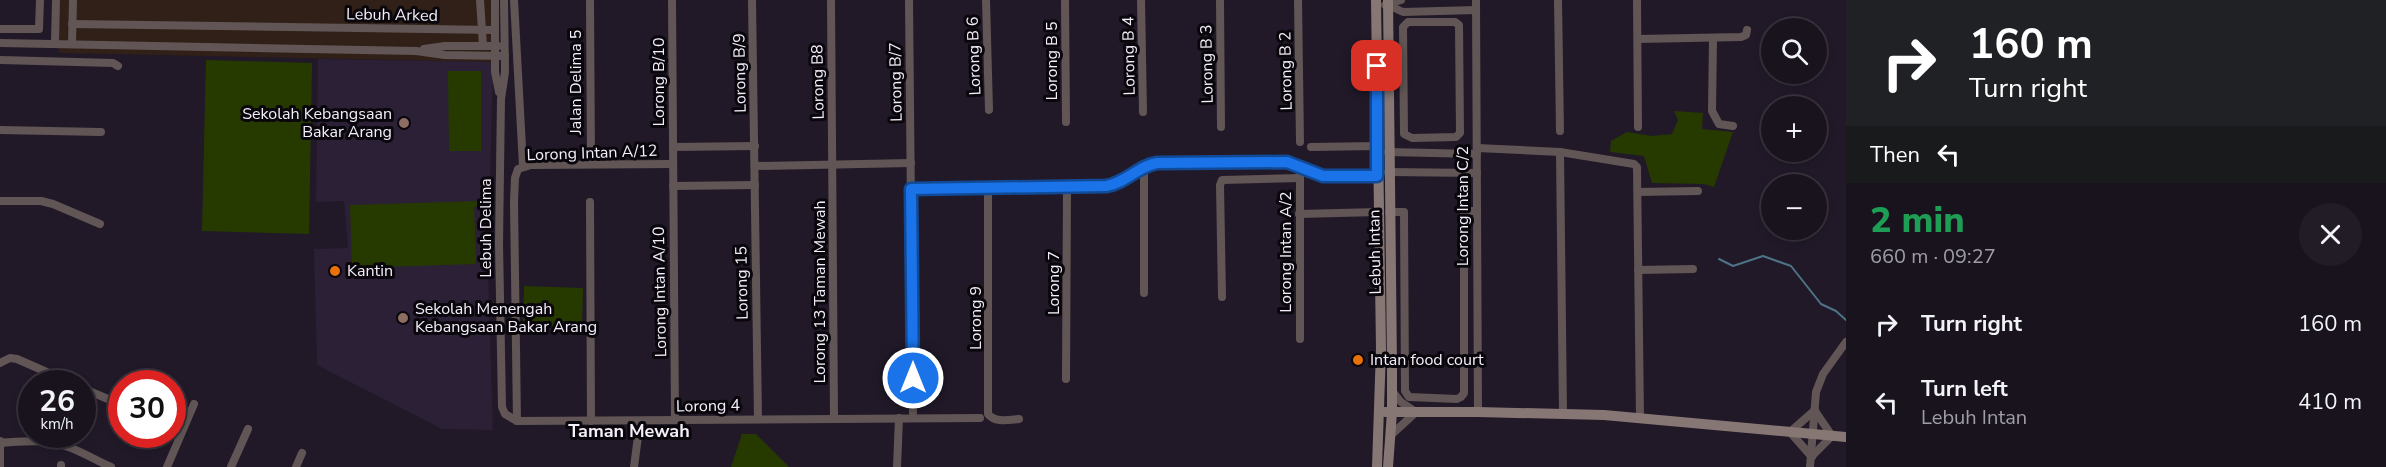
<!DOCTYPE html>
<html lang="en">
<head>
<meta charset="utf-8">
<style>
	body { margin:0; font-family:"Nunito Sans",sans-serif; background:#221c27; color:#f1f3f6; height:100vh; display:flex; flex-direction:column; font-size:22px; white-space:nowrap }
	* { box-sizing:border-box; margin:0 }
	p { font-size:20px; color:#9f9ea4 }
	.icon { flex:none; width:33px; height:33px; fill:none; stroke:currentColor; stroke-width:2; stroke-linecap:round; stroke-linejoin:round }
	.map { position:relative; flex:1; overflow:hidden }
	.panel { display:flex; flex-direction:column; background:#19131e; width:540px }
	.panel>* { flex:none }
	.banner { background:#202124; color:#fff; overflow:hidden }
	.controls { position:absolute; left:1761px; top:18px; display:grid; gap:12px }
	.controls a { display:grid; place-items:center; width:66px; height:66px; border-radius:50%; background:#19131e; box-shadow:0 3px 9px #0003,0 0 0 2px #37323c; font-size:30px }
	.speed { position:absolute; left:18px; top:370px; display:flex; gap:12px; font-size:30px; font-weight:700; text-align:center }
	.speed>* { display:grid; place-content:center; width:78px; height:78px; border-radius:50%; background:#19131e; box-shadow:0 3px 9px #0003,0 0 0 2px #37323c; line-height:1 }
	.speed small { font-size:15px; font-weight:400 }
	.speed .limit { border:9px solid #d22; background:#fff; color:#111 }
	.pin { position:absolute; display:grid; place-items:center; width:51px; height:51px; color:#fff; margin:-26px; border-radius:12px; box-shadow:0 3px 9px #0006 }
	.me { position:absolute; width:66px; margin:-33px; rotate:0deg; stroke-linejoin:round; filter:drop-shadow(0 0 4px #0008) }
	.turn { display:flex; align-items:center; gap:21px; height:126px; padding:0 24px; font-size:27px }
	.turn .icon { width:78px; height:78px; stroke-width:2.5 }
	.turn b { display:block; font-size:42px; line-height:51px }
	.then { display:flex; align-items:center; height:57px; padding:0 24px; background:#0003; gap:12px; font-size:22px }
	.round { display:grid; place-items:center; flex:none; width:63px; height:63px; border-radius:32px; background:#221c27 }
	.summary { display:flex; align-items:center; justify-content:space-between; height:102px; padding:0 24px }
	h1 { font-size:36px; font-weight:800; line-height:45px; color:#1e9e55 }
	ul { padding:0; list-style:none }
	li { display:flex; align-items:center; gap:18px; height:78px; padding:0 24px }
	li div { flex:1 }
	li b { display:block; font-size:22px }
	li em { font-style:normal }
	main { display:flex; flex:1; min-height:0 }
	.map>svg:first-child { display:block }
</style>
</head>
<body>
<main>
<div class="map">
<svg width="1846" height="467" viewBox="0 0 1846 467">
	<rect width="100%" height="100%" fill="#211928"/>
	<polygon fill="#302017" points="59,0 493,0 493,62 59,53"/>
	<polygon fill="#2b2035" points="318,59 493,62 490,184 480,200 481,262 488,271 493,430 442,429 317,365 314,249 348,248 344,201 316,202"/>
	<g fill="#263a00">
		<polygon points="206,60 312,63 309,234 202,231"/>
		<polygon points="448,71 481,71 481,151 449,151"/>
		<polygon points="1674,111 1703,113 1702,129 1733,132 1714,187 1704,184 1652,183 1644,156 1610,152 1611,141 1627,132 1652,136 1672,134 1678,120"/>
		<polygon points="480,201 480,206 474,207 476,264 352,268 350,205"/>
		<polygon points="524,286 583,288 582,328 523,326"/>
		<polygon points="742,434 756,434 789,467 731,467"/>
	</g>
	<g fill="none" stroke-linecap="round" stroke-linejoin="round">
		<polyline stroke="#4d7386" stroke-width="2" points="1719,259 1733,266 1763,256 1791,266 1821,304 1836,311 1846,320"/>
		<g stroke="#615655" stroke-width="8">
			<polyline points="480,0 483,46"/>
			<polyline points="495,0 495,72 499,92"/>
			<polyline points="504,0 505,72 501,99 499,243 502,407 505,414 517,421 980,418"/>
			<polyline points="514,0 523,166"/>
			<polyline points="590,0 591,164"/>
			<polyline points="672,0 675,420"/>
			<polyline points="752,0 758,419"/>
			<polyline points="831,0 834,418"/>
			<polyline points="909,0 913,418"/>
			<polyline points="986,0 989,110"/>
			<polyline points="1065,0 1066,122"/>
			<polyline points="1141,0 1143,112"/>
			<polyline points="1220,0 1221,127"/>
			<polyline points="1298,0 1300,142"/>
			<polyline points="1476,0 1478,412"/>
			<polyline points="1558,0 1560,131"/>
			<polyline points="1637,0 1638,127"/>
			<polyline points="1385,5 1401,0"/>
			<polyline points="1388,5 1403,12 1476,10"/>
			<polygon points="1408,22 1455,22 1459,25 1460,133 1456,137 1412,138 1404,134 1403,27"/>
			<polyline points="72,24 495,30"/>
			<polyline points="0,29 39,29 40,0"/>
			<polyline points="1713,38 1712,111 1719,124 1733,126"/>
			<polyline points="1638,39 1741,37 1746,35 1747,30"/>
			<polyline points="55,42 56,0"/>
			<polyline points="0,43 416,51 445,55 505,56"/>
			<polyline points="72,44 73,0"/>
			<polyline points="424,49 445,46 498,46"/>
			<polyline points="0,60 113,63 118,66"/>
			<polyline points="0,130 101,132"/>
			<polyline points="673,147 755,146"/>
			<polyline points="1311,147 1377,146"/>
			<polyline points="1477,148 1560,152 1634,164 1637,167 1640,418"/>
			<polyline points="1388,152 1477,154"/>
			<polyline points="1560,152 1563,414"/>
			<polyline points="756,166 911,163"/>
			<polyline points="1144,167 1144,293"/>
			<polyline points="1388,172 1477,173"/>
			<polyline points="673,186 755,185"/>
			<path d="M988,188v226c7,9 20,6 31,5"/>
			<path d="M911,189l195,-3c19,-3 32,-20 51,-23l130,-1 36,14h54"/>
			<polyline points="1638,192 1698,191"/>
			<polyline points="0,201 41,201 53,204 100,224"/>
			<polyline points="590,202 591,421"/>
			<polyline points="1389,212 1404,212 1405,391 1409,397 1457,399 1461,397 1464,393 1464,211 1477,211"/>
			<polyline points="1299,214 1378,212"/>
			<polyline points="1638,270 1693,269"/>
			<polyline points="1222,297 1220,185 1222,180 1300,178"/>
			<polyline points="1300,339 1300,175"/>
			<polyline points="0,363 10,358 17,359 74,384"/>
			<polyline points="1066,379 1067,188"/>
			<polyline points="82,388 122,405"/>
			<polyline points="517,421 514,202 515,178 518,169 531,165 673,164"/>
			<polyline points="1390,436 1416,412 1401,402 1392,391"/>
			<polyline points="0,441 0,467"/>
			<path d="M0,443c16,-1 33,-3 49,-1 22,3 42,16 62,25"/>
			<polyline points="1813,455 1832,436 1815,411"/>
			<polyline points="1812,457 1790,432 1815,410"/>
			<polyline points="61,465 61,467"/>
			<polyline points="167,467 194,404"/>
			<polyline points="231,467 248,429"/>
			<polyline points="296,467 302,453"/>
			<polyline points="634,467 640,421"/>
			<polyline points="897,467 899,418"/>
			<polyline points="1810,467 1816,392 1823,374 1846,342"/>
		</g>
		<g stroke="#877774" stroke-width="10">
			<polyline points="1376,0 1381,349 1377,467"/>
			<polyline points="1385,412 1478,412 1604,415 1846,437"/>
			<polyline points="1388,467 1392,412 1392,366 1388,0"/>
		</g>
	</g>
	<g fill="none" stroke-linecap="round" stroke-linejoin="round">
		<g stroke="#114b97" stroke-width="15">
			<path id="route" d="M913,378l-2,-189 195,-3c20,-3 32,-20 51,-23l130,-1 36,14h54v-110"/>
		</g>
		<use href="#route" stroke="#1a73e8" stroke-width="10"/>
	</g>
	<g fill="#8d6e63" stroke="#09060c" stroke-width="2">
		<circle cx="404" cy="123" r="6"/>
		<circle cx="403" cy="318" r="6"/>
	</g>
	<g fill="#e8710a" stroke="#09060c" stroke-width="2">
		<circle cx="335" cy="271" r="6"/>
		<circle cx="1358" cy="360" r="6"/>
	</g>
	<g text-anchor="middle" dominant-baseline="central" stroke-width="6" stroke-linejoin="round" paint-order="stroke">
		<g font-size="16" fill="#f4effa" stroke="#09060c">
			<text transform="translate(392 15) rotate(1)">Lebuh Arked</text>
			<text transform="translate(974 56) rotate(-92)">Lorong B 6</text>
			<text transform="translate(1129 56) rotate(-91)">Lorong B 4</text>
			<text transform="translate(1052 61) rotate(-90)">Lorong B 5</text>
			<text transform="translate(1207 64) rotate(-91)">Lorong B 3</text>
			<text transform="translate(1286 71) rotate(-91)">Lorong B 2</text>
			<text transform="translate(740 73) rotate(-91)">Lorong B/9</text>
			<text transform="translate(576 82) rotate(-90)">Jalan Delima 5</text>
			<text transform="translate(659 82) rotate(-90)">Lorong B/10</text>
			<text transform="translate(818 82) rotate(-91)">Lorong B8</text>
			<text transform="translate(896 82) rotate(-91)">Lorong B/7</text>
			<text transform="translate(592 153) rotate(-2)">Lorong Intan A/12</text>
			<text transform="translate(1463 206) rotate(-90)">Lorong Intan C/2</text>
			<text transform="translate(486 228) rotate(-90)">Lebuh Delima</text>
			<text transform="translate(1286 252) rotate(-90)">Lorong Intan A/2</text>
			<text transform="translate(1375 252) rotate(-91)">Lebuh Intan</text>
			<text transform="translate(742 283) rotate(-91)">Lorong 15</text>
			<text transform="translate(1054 283) rotate(-90)">Lorong 7</text>
			<text transform="translate(660 292) rotate(-91)">Lorong Intan A/10</text>
			<text transform="translate(820 292) rotate(-90)">Lorong 13 Taman Mewah</text>
			<text transform="translate(976 318) rotate(-90)">Lorong 9</text>
			<text transform="translate(708 406) rotate(-1)">Lorong 4</text>
		</g>
		<g font-size="16" fill="#f4effa" stroke="#09060c" text-anchor="start">
			<text x="392" y="114" text-anchor="end">Sekolah Kebangsaan<tspan x="392" dy="18">Bakar Arang</tspan></text>
			<text x="347" y="271">Kantin</text>
			<text x="415" y="309">Sekolah Menengah<tspan x="415" dy="18">Kebangsaan Bakar Arang</tspan></text>
			<text x="1370" y="360">Intan food court</text>
		</g>
		<g font-size="18" font-weight="bold" fill="#f4effa" stroke="#09060c">
			<text x="629" y="431">Taman Mewah</text>
		</g>
	</g>
</svg>
<div class="controls">
<a><svg class="icon" aria-label="search" viewBox="0 0 24 24"><circle cx="10" cy="10" r="6"/><path d="M15 15l6 6"/></svg></a>
<a>+</a>
<a>−</a>
</div>
<div class="speed"><div>26<small>km/h</small></div><div class="limit">30</div></div>
<div class="pin" style="left:1377px;top:66px;background:#d93025"><svg class="icon" aria-label="arrive" viewBox="0 0 24 24"><path d="M6 21V4h12l-3 4 3 4H6"/></svg></div>
<svg class="me" style="left:913px;top:378px" viewBox="-20 -20 40 40"><circle r="17" fill="#1a73e8" stroke="#fff" stroke-width="3"/><path d="M0-11L8 9 0 5-8 9z" fill="#fff"/></svg>
</div>
<section class="panel">
<div class="banner">
<div class="turn"><svg class="icon" aria-label="right" viewBox="0 0 24 24"><path d="M7 20v-9h11M14 6l5 5-5 5"/></svg><div><b>160 m</b>Turn right</div></div>
<div class="then">Then<svg class="icon" aria-label="left" viewBox="0 0 24 24"><path d="M17 20v-9H6M10 6l-5 5 5 5"/></svg></div>
</div>
<div class="summary"><div><h1>2 min</h1><p>660 m · 09:27</p></div><a class="round"><svg class="icon" aria-label="close" viewBox="0 0 24 24"><path d="M6 6l12 12M18 6L6 18"/></svg></a></div>
<ul>
<li><svg class="icon" aria-label="right" viewBox="0 0 24 24"><path d="M7 20v-9h11M14 6l5 5-5 5"/></svg><div><b>Turn right</b></div><em>160 m</em></li>
<li><svg class="icon" aria-label="left" viewBox="0 0 24 24"><path d="M17 20v-9H6M10 6l-5 5 5 5"/></svg><div><b>Turn left</b><p>Lebuh Intan</p></div><em>410 m</em></li>
</ul>
</section>
</main>
</body>
</html>
